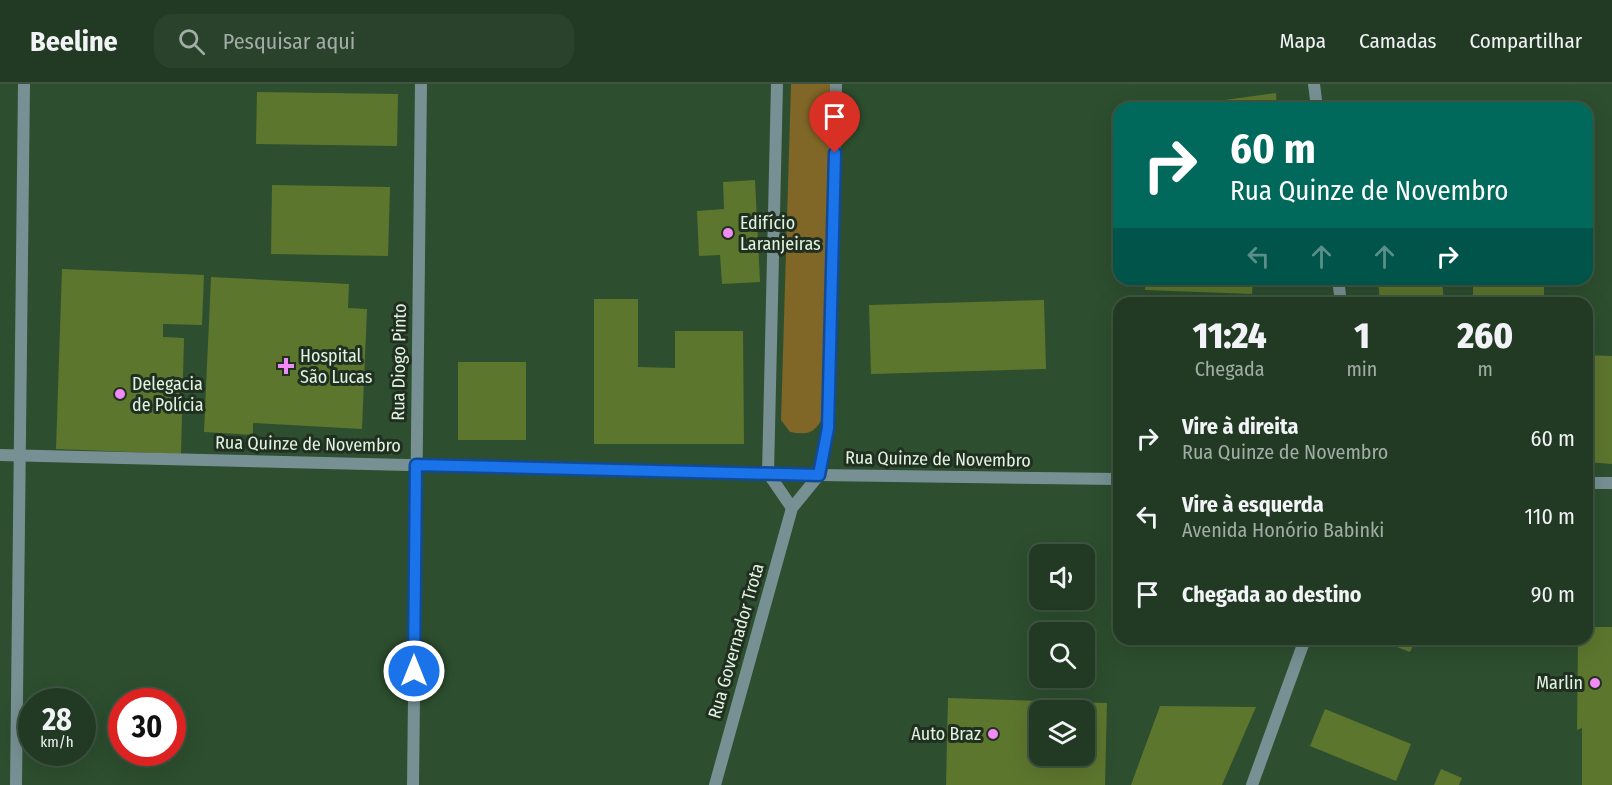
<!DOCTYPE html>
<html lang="pt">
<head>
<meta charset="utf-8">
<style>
	body { margin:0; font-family:"Fira Sans Condensed",sans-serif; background:#2a412b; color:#f1f3f6; height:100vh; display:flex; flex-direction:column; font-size:22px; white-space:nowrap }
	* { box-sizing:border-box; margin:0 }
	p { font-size:20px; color:#a2ada6 }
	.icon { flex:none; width:33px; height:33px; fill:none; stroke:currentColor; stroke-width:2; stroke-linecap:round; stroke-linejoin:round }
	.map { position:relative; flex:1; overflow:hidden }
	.panel { position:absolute; left:1113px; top:213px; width:480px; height:348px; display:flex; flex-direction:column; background:#223a23; border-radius:18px; box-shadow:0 6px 24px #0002,0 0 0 2px #3f5441 }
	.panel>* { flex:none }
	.guide { position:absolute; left:1113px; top:18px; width:480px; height:183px; border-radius:18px; box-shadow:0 6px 24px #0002,0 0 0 2px #3f5441; background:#00695c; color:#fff; overflow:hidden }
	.controls { position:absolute; left:1029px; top:460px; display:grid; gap:12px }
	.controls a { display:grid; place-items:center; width:66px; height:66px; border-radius:12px; background:#223a23; box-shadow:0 6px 24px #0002,0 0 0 2px #3f5441; font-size:30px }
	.speed { position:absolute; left:18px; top:604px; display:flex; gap:12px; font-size:30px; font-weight:700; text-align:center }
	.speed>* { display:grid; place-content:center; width:78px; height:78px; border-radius:50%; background:#223a23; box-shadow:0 6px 24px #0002,0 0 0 2px #3f5441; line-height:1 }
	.speed small { font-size:15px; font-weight:400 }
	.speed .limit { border:9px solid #d22; background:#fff; color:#111 }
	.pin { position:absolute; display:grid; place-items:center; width:51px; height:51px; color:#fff; margin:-62px -26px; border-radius:50% 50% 50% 0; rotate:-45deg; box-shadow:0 0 6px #0007 }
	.pin .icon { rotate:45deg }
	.me { position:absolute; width:66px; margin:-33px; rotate:0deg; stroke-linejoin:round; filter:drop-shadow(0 0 4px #0008) }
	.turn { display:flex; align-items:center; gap:21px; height:126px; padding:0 18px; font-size:27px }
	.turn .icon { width:78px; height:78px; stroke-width:2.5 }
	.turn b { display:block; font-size:42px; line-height:51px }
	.lanes { display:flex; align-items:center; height:57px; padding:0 18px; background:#0003; justify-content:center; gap:30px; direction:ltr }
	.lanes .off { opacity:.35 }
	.eta { display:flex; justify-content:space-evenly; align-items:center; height:102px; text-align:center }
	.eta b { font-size:36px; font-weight:800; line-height:42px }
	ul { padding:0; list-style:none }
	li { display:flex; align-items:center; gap:18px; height:78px; padding:0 18px }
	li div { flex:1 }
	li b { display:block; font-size:22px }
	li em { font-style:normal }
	header { display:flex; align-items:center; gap:36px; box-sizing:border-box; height:84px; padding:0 30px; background:#223a23; border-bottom:2px solid #3f5441 }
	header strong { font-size:28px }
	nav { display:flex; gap:33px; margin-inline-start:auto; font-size:21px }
	.search { width:420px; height:54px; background:#2a412b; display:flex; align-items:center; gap:15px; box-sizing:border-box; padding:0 21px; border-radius:18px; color:#a2ada6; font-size:22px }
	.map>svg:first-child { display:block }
</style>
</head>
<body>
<header>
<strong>Beeline</strong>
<div class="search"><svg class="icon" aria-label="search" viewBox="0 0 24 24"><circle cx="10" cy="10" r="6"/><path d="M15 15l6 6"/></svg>Pesquisar aqui</div>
<nav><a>Mapa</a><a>Camadas</a><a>Compartilhar</a></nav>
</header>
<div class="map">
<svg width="1612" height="701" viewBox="0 0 1612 701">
	<rect width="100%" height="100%" fill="#2d4e2f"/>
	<path fill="#806627" d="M791,0h39l-8,335c-8,15 -16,16 -32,13l-9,-12z"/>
	<g fill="#5d762e" fill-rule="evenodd">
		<polygon points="257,8 398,10 397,62 256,60"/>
		<polygon points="1276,9 1277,24 1175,24 1174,23"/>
		<polygon points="755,96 760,198 722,200 720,171 699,172 697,127 724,125 723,98"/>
		<polygon points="272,101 390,103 388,172 271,170"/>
		<polygon points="62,185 204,191 202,241 163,240 163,253 184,254 181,370 56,365"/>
		<polygon points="211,193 349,200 348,224 367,225 362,345 253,339 253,351 204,348"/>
		<polygon points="1146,195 1253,195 1252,210 1145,206"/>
		<polygon points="1378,195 1442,195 1444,219 1380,219"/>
		<polygon points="1473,200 1544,202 1544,219 1473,219"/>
		<polygon points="594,215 638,215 638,283 675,284 675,247 743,247 744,360 594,360"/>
		<polygon points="1044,216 1046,285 871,290 869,221"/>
		<polygon points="1587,271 1612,272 1612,380 1587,378"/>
		<rect x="458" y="278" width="68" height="78"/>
		<polygon points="1587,543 1612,543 1612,701 1582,701 1582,644 1577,646 1578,555 1587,555"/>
		<polygon points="1376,555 1416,555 1410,568"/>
		<path d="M948,614l159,5 -2,82h-159zM1040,627h44v45h-44z"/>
		<polygon points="1160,622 1256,623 1222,701 1131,701"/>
		<polygon points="1325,625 1411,660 1396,697 1310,662"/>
		<polygon points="1441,685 1462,694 1459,701 1434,701"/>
	</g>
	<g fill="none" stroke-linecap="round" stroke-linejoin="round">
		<g stroke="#779093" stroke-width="12">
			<polyline points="1314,0 1317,24"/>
			<polyline points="1338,195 1341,219"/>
			<polyline points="0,371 819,391 1119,395"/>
			<polyline points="768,389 777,0"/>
			<polyline points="768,389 792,424"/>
			<polyline points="1587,399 1612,399"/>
			<polyline points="16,701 24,0"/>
			<polyline points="413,701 421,0"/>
			<polyline points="715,701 792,424 819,391 828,343 836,0"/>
			<polyline points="1252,701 1305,555"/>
		</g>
	</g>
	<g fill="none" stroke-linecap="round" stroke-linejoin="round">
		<g stroke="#114b97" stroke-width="15">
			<polyline id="route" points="414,587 416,381 819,391 828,344 835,69"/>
		</g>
		<use href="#route" stroke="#1a73e8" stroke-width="10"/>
	</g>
	<g fill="#f18af5" stroke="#212f21" stroke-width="2">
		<circle cx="728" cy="149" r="6"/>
		<path d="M283 273h6v6h6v6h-6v6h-6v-6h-6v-6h6z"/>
		<circle cx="120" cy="310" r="6"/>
		<circle cx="1595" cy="599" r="6"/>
		<circle cx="993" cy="650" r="6"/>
	</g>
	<g text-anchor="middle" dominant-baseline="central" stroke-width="6" stroke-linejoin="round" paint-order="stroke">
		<g font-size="18" fill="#e1f4e1" stroke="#212f21" text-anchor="start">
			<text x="740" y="139">Edifício<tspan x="740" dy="21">Laranjeiras</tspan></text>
			<text x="300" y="272">Hospital<tspan x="300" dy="21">São Lucas</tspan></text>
			<text x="132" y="300">Delegacia<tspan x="132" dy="21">de Polícia</tspan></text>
			<text x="1583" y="599" text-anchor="end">Marlin</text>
			<text x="981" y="650" text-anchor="end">Auto Braz</text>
		</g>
		<g font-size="18" fill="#e1f4e1" stroke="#212f21">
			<text transform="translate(399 278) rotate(-89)">Rua Diogo Pinto</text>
			<text transform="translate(308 360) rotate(1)">Rua Quinze de Novembro</text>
			<text transform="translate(938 375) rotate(1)">Rua Quinze de Novembro</text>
			<text transform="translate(736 557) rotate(-74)">Rua Governador Trota</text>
		</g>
	</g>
</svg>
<div class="controls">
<a><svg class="icon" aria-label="sound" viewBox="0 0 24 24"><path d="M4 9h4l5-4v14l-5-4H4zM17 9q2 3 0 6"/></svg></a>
<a><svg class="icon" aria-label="search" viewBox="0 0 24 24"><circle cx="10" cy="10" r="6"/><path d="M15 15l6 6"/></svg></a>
<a><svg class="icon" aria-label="layers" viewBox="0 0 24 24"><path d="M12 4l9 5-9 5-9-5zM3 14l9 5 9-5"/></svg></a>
</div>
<div class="speed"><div>28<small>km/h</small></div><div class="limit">30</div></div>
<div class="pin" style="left:835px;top:69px;background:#d93025"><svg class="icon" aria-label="arrive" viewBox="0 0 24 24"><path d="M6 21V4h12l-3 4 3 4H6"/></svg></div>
<svg class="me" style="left:414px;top:587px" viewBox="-20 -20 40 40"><circle r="17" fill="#1a73e8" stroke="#fff" stroke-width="3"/><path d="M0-11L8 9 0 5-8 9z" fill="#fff"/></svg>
<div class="guide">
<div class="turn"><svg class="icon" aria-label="right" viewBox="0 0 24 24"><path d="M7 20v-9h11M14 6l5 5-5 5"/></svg><div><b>60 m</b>Rua Quinze de Novembro</div></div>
<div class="lanes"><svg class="icon off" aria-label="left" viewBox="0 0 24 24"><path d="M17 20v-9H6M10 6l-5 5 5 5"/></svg><svg class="icon off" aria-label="ahead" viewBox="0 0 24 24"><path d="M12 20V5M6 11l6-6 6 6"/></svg><svg class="icon off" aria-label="ahead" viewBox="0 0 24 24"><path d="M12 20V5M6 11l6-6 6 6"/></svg><svg class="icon" aria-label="right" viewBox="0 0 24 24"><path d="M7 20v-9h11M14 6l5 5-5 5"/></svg></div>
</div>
<section class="panel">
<div class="eta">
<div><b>11:24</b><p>Chegada</p></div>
<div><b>1</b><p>min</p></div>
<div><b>260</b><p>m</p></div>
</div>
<ul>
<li><svg class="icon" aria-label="right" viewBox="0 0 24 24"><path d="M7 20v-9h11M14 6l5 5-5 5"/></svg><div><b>Vire à direita</b><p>Rua Quinze de Novembro</p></div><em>60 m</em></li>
<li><svg class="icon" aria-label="left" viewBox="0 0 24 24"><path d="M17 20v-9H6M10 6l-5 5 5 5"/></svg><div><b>Vire à esquerda</b><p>Avenida Honório Babinki</p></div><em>110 m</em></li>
<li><svg class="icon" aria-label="arrive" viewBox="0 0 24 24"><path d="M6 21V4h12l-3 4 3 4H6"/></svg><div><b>Chegada ao destino</b></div><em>90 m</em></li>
</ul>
</section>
</div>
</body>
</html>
